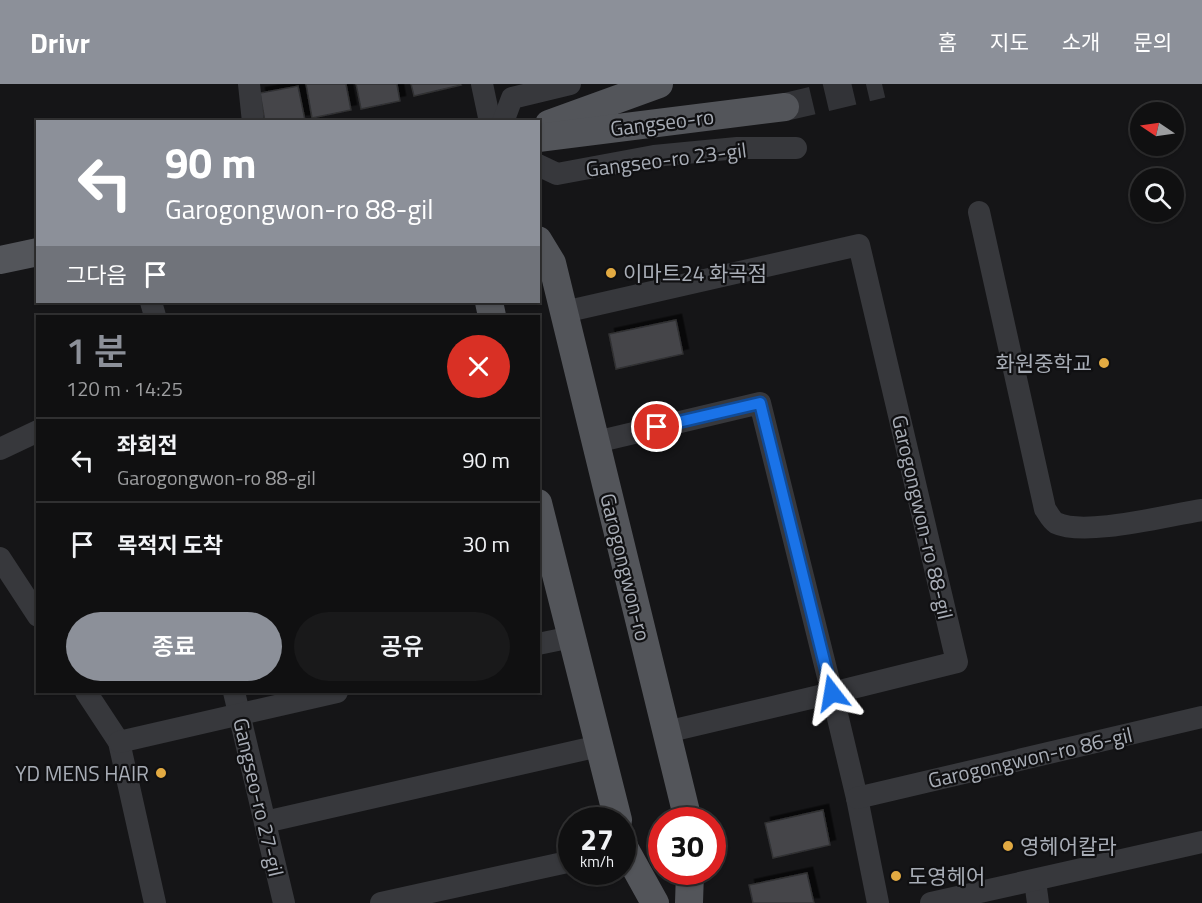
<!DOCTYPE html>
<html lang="ko">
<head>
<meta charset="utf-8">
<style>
	body { margin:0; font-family:"Titillium Web","Noto Sans KR",sans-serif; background:#19191a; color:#f1f3f6; height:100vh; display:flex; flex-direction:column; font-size:22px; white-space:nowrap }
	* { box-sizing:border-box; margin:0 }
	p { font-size:20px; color:#9c9d9f }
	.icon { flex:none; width:33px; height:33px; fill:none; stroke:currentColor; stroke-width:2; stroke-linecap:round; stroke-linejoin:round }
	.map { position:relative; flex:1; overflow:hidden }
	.side { position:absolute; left:36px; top:231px; width:504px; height:378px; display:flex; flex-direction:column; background:#101011; border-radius:0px; box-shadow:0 2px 4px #0004,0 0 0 2px #303031 }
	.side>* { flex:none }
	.top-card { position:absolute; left:36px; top:36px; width:504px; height:183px; border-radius:0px; box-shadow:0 2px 4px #0004,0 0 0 2px #303031; background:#8c9099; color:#fff; overflow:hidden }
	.needle { width:39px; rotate:283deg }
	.controls { position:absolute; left:1130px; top:18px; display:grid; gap:12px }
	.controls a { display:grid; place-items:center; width:54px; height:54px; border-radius:50%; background:#101011; box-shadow:0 2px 4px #0004,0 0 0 2px #303031; font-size:30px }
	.speed { position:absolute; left:558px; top:723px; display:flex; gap:12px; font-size:30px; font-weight:700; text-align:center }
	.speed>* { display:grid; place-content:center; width:78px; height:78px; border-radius:50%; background:#101011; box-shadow:0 2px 4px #0004,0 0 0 2px #303031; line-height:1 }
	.speed small { font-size:15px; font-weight:400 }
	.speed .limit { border:9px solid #d22; background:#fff; color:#111 }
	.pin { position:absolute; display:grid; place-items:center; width:51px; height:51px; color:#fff; margin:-26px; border:3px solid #fff; border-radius:50%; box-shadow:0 2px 6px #0007 }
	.me { position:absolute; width:66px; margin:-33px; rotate:346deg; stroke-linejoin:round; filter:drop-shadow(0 0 4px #0008) }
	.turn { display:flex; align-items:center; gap:21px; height:126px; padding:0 30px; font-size:27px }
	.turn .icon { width:78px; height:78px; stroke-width:2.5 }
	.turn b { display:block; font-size:42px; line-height:51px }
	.then { display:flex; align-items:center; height:57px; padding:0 30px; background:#0003; gap:12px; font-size:22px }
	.round { display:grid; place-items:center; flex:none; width:63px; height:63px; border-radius:32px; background:#19191a }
	.overview { display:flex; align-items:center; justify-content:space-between; height:102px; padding:0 30px }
	h1 { font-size:36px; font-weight:600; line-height:45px; color:#8c9099 }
	.button { display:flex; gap:12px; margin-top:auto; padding:12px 30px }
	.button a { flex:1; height:69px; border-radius:36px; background:#8c9099; color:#fff; font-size:24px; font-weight:600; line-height:69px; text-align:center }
	.button a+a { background:#19191a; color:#f1f3f6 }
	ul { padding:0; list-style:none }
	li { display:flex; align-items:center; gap:18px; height:84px; padding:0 30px; border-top:2px solid #303031 }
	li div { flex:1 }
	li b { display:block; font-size:22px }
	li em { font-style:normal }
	header { display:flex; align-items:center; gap:36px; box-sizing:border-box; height:84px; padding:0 30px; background:#8c9099; color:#fff }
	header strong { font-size:28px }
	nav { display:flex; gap:33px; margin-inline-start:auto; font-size:21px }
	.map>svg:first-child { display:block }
</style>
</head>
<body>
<header>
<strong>Drivr</strong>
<nav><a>홈</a><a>지도</a><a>소개</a><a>문의</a></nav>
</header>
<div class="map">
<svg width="1202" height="819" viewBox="0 0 1202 819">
	<defs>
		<filter id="shadow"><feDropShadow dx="5.5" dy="-5.5" stdDeviation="0" flood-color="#0009"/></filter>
	</defs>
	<rect width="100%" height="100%" fill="#151517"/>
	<g fill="#44454a" stroke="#303033" stroke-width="1.5" filter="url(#shadow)">
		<polygon points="306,0 346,0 351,26 312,34"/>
		<polygon points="356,0 397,0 400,17 361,25"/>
		<polygon points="411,0 460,0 461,1 414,12"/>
		<polygon points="298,2 305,36 265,38 260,9"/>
		<polygon points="676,236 683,270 616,285 609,250"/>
		<polygon points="823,726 830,761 773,774 765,739"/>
		<polygon points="807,789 814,819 753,819 749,801"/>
	</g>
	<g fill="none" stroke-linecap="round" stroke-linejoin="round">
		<polyline stroke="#323337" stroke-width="28" stroke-dasharray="28 14" stroke-linecap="butt" points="785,23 882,0"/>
		<g stroke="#37383c" stroke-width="22">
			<polyline points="249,0 253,38"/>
			<polyline points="482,0 490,38"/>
			<polyline points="503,38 512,14 570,0"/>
			<polyline points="538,81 557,90 654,72 737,64 796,64"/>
			<path d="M979,128l66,297c3,4 6,11 11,14 29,14 112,-8 146,-13"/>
			<polyline points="151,218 155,232"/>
			<polyline points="564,228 859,161 957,578 832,609 857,714 878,819"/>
			<polyline points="596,358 760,319 832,609 666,648"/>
			<polyline points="0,365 38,347"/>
			<polyline points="0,474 38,532"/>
			<polyline points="538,560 572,553"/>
			<polyline points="86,608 119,658 155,819"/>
			<polyline points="234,608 284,819"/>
			<polyline points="119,658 337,608"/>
			<polyline points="857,714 1202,633"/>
			<polyline points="265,738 599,662"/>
			<polyline points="1035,797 1038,819"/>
			<polyline points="381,819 572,777"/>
			<polyline points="931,819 1202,758"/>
		</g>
		<g stroke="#53555a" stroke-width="28">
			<polyline points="549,40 659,0"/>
			<polyline points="538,54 785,23"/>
			<polyline points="538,156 552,179 688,736"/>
			<polyline points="0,176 38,168"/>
			<polyline points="489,218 492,232"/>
			<polyline points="538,419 618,736"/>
			<polyline points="622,756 625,765 655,819"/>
			<polyline points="689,819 690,788"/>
		</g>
	</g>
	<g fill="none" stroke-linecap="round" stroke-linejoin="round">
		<g stroke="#114b97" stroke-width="15">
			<polyline id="route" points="657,343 760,319 832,609"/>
		</g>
		<use href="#route" stroke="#1a73e8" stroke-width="10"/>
	</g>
	<g fill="#e2aa42" stroke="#101012" stroke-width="2">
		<circle cx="611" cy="189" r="6"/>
		<circle cx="1104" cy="279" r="6"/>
		<circle cx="161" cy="689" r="6"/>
		<circle cx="1008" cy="762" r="6"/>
		<circle cx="896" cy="792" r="6"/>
	</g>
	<g text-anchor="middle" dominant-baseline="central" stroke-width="4.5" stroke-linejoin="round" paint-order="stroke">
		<g font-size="21" fill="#a8adb6" stroke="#101012">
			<text transform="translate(662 38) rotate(-7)">Gangseo-ro</text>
			<text transform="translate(666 75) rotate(-7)">Gangseo-ro 23-gil</text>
			<text transform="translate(923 433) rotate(77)">Garogongwon-ro 88-gil</text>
			<text transform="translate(626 483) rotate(76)">Garogongwon-ro</text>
			<text transform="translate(1030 673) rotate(-13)">Garogongwon-ro 86-gil</text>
			<text transform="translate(259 713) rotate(77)">Gangseo-ro 27-gil</text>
		</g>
		<g font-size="21" fill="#a8adb6" stroke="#101012" text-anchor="start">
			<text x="623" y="189">이마트24 화곡점</text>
			<text x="1092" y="279" text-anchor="end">화원중학교</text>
			<text x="149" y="689" text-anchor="end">YD MENS HAIR</text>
			<text x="1020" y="762">영헤어칼라</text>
			<text x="908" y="792">도영헤어</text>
		</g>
	</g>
</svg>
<div class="controls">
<a><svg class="needle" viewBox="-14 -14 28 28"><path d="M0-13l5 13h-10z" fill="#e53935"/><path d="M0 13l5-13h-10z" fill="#9c9d9f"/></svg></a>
<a><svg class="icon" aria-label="search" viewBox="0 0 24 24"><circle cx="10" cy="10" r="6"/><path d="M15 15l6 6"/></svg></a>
</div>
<div class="speed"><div>27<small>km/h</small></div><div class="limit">30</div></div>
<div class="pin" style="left:657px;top:343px;background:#d93025"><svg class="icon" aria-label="arrive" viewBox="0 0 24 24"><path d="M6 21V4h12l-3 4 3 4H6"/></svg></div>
<svg class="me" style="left:832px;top:609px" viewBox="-20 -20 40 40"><path d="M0-17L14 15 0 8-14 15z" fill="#1a73e8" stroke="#fff" stroke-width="4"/></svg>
<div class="top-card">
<div class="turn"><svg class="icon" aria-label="left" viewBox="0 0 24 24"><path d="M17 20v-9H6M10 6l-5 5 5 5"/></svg><div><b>90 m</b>Garogongwon-ro 88-gil</div></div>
<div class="then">그다음<svg class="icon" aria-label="arrive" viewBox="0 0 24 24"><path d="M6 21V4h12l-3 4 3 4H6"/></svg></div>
</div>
<section class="side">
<div class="overview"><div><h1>1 분</h1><p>120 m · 14:25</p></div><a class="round" style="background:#d93025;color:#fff"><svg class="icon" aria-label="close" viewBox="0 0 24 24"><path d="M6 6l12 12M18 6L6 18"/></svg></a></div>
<ul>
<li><svg class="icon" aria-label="left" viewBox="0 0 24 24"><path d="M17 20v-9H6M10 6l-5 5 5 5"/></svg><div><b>좌회전</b><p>Garogongwon-ro 88-gil</p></div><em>90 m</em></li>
<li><svg class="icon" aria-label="arrive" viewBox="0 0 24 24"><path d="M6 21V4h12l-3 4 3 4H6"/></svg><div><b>목적지 도착</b></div><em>30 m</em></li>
</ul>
<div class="button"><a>종료</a><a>공유</a></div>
</section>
</div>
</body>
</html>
